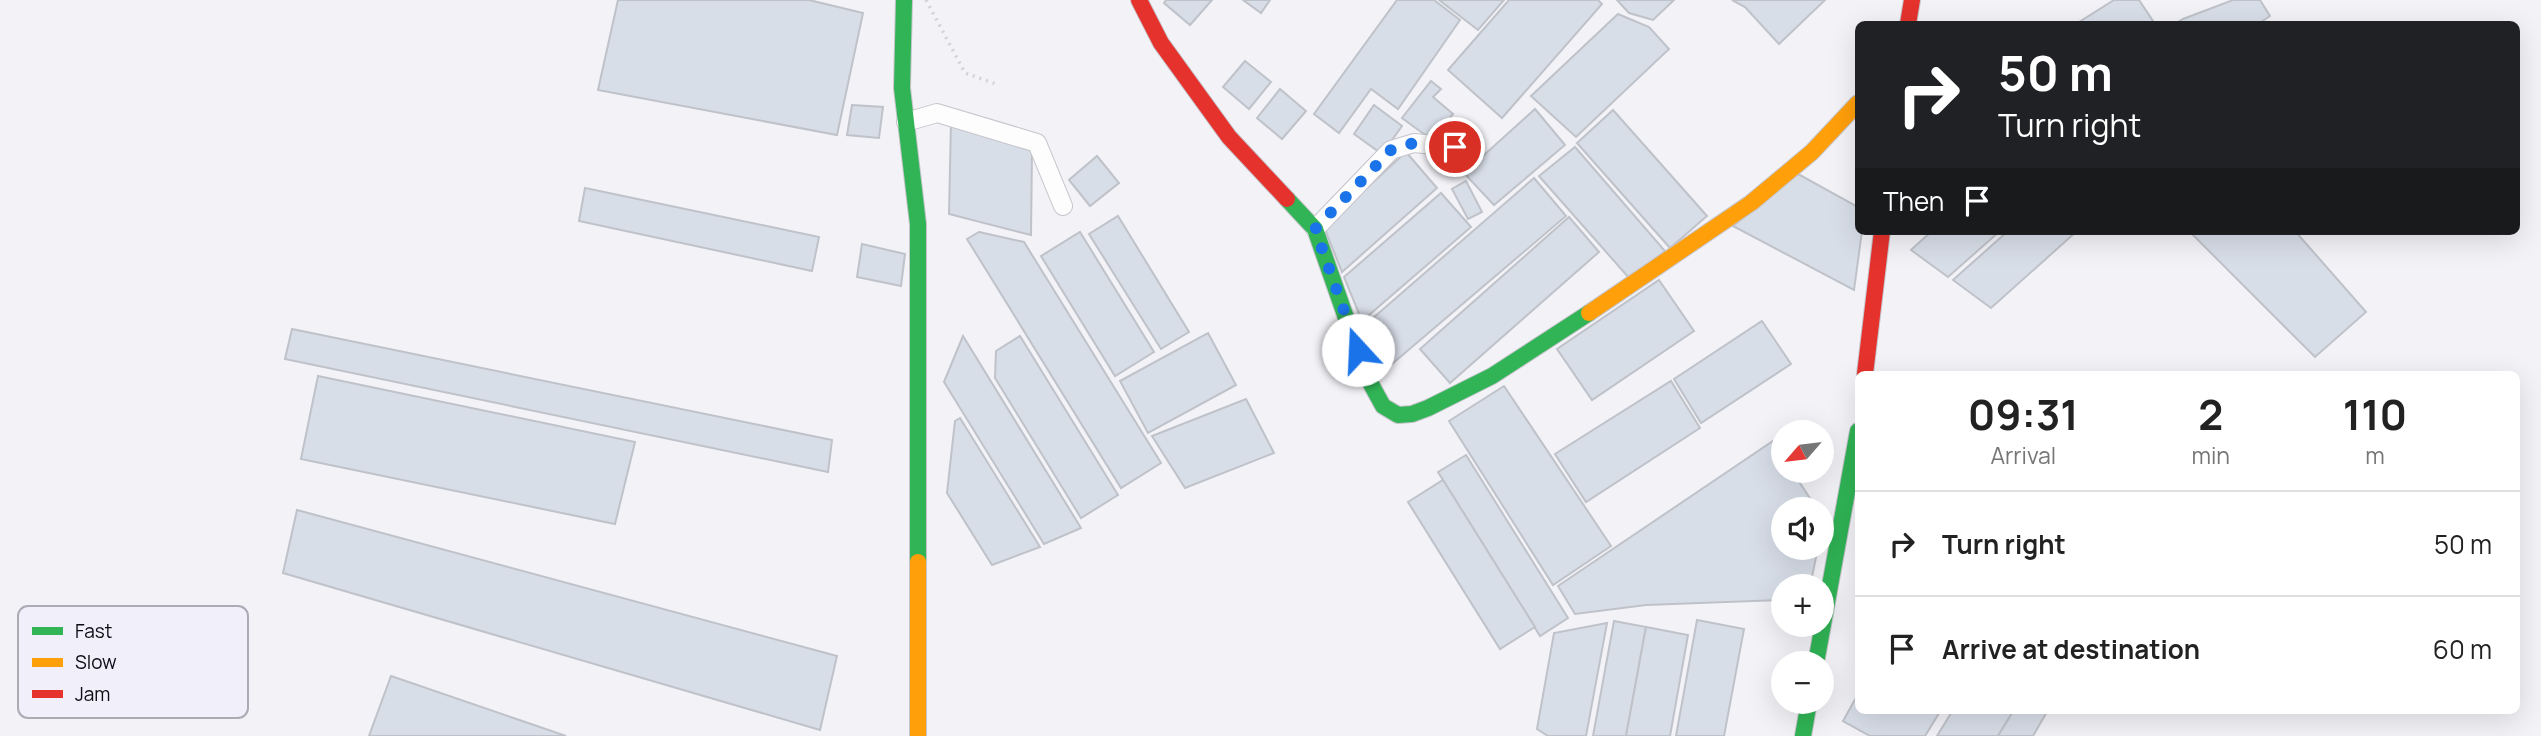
<!DOCTYPE html>
<html lang="en">
<head>
<meta charset="utf-8">
<style>
	body { margin:0; font-family:Manrope,sans-serif; background:#f6f6f6; color:#222; height:100vh; display:flex; flex-direction:column; font-size:26px; white-space:nowrap }
	* { box-sizing:border-box; margin:0 }
	p { font-size:23px; color:#767676 }
	.icon { flex:none; width:38px; height:38px; fill:none; stroke:currentColor; stroke-width:2; stroke-linecap:round; stroke-linejoin:round }
	.map { position:relative; flex:1; overflow:hidden }
	.sheet { position:absolute; left:1855px; top:371px; width:665px; height:343px; display:flex; flex-direction:column; background:#fff; border-radius:10px; box-shadow:0 7px 28px #0002 }
	.sheet>* { flex:none }
	.top-card { position:absolute; left:1855px; top:21px; width:665px; height:214px; border-radius:10px; box-shadow:0 7px 28px #0002; background:#202124; color:#fff; overflow:hidden }
	.needle { width:46px; rotate:242deg }
	.tools { position:absolute; left:1771px; top:420px; display:grid; gap:14px }
	.tools a { display:grid; place-items:center; width:63px; height:63px; border-radius:50%; background:#fff; box-shadow:0 7px 28px #0002; font-size:35px }
	.pin { position:absolute; display:grid; place-items:center; width:60px; height:60px; color:#fff; margin:-30px; border:4px solid #fff; border-radius:50%; box-shadow:0 2px 7px #0007 }
	.me { position:absolute; width:77px; margin:-38px; rotate:340deg; stroke-linejoin:round; filter:drop-shadow(0 0 5px #0008) }
	.turn { display:flex; align-items:center; gap:24px; height:147px; padding:0 28px; font-size:32px }
	.turn .icon { width:91px; height:91px; stroke-width:2.5 }
	.turn b { display:block; font-size:49px; line-height:60px }
	.then { display:flex; align-items:center; height:66px; padding:0 28px; background:#0003; gap:14px; font-size:26px }
	.eta { display:flex; justify-content:space-evenly; align-items:center; height:119px; text-align:center }
	.eta b { font-size:42px; font-weight:700; line-height:49px }
	ul { padding:0; list-style:none }
	li { display:flex; align-items:center; gap:21px; height:105px; padding:0 28px; border-top:2px solid #e0e0e0 }
	li div { flex:1 }
	li b { display:block; font-size:26px }
	li em { font-style:normal }
	.map>svg:first-child { display:block }
</style>
</head>
<body>
<div class="map">
<svg width="2541" height="736" viewBox="0 0 2541 736">
	<rect width="100%" height="100%" fill="#f2f2f7"/>
	<g fill="#d8dee8" stroke="#bfc2c9" stroke-width="2">
		<polygon points="618,0 809,0 863,13 837,135 598,90"/>
		<polygon points="1166,0 1212,0 1190,25 1164,3"/>
		<polygon points="1243,0 1270,0 1261,13"/>
		<polygon points="1397,0 1434,0 1460,20 1398,109 1371,89 1339,133 1314,114"/>
		<polygon points="1439,0 1504,0 1478,30"/>
		<polygon points="1509,0 1598,0 1602,4 1502,118 1448,70"/>
		<polygon points="1617,0 1674,0 1653,20 1629,13"/>
		<polygon points="1732,0 1825,0 1779,44 1745,7"/>
		<polygon points="2114,0 2139,0 2155,24 2076,24"/>
		<polygon points="2233,0 2260,0 2270,16 2258,24 2175,24 2183,19"/>
		<polygon points="1618,14 1649,27 1669,49 1576,137 1531,96"/>
		<polygon points="1245,61 1271,82 1249,109 1223,87"/>
		<polygon points="1431,81 1441,89 1433,97 1453,114 1432,140 1402,118"/>
		<polygon points="1280,89 1306,111 1282,139 1257,118"/>
		<polygon points="852,105 883,107 879,138 847,135"/>
		<polygon points="1374,105 1402,126 1382,154 1354,134"/>
		<polygon points="1535,109 1565,145 1494,205 1464,173"/>
		<polygon points="1613,110 1707,216 1670,248 1577,143"/>
		<polygon points="951,122 1032,150 1031,235 949,214"/>
		<polygon points="1575,147 1665,251 1630,279 1539,176"/>
		<polygon points="1406,152 1437,188 1342,272 1324,227"/>
		<polygon points="1097,156 1119,183 1090,206 1069,180"/>
		<polygon points="1798,174 1858,207 1858,231 1862,231 1854,290 1733,226"/>
		<polygon points="1534,178 1566,216 1379,375 1365,354 1374,346 1365,333 1365,325"/>
		<polygon points="1466,181 1482,212 1468,219 1452,189"/>
		<polygon points="585,188 819,237 812,271 579,221"/>
		<polygon points="1441,193 1471,227 1362,321 1344,277"/>
		<polygon points="1118,216 1189,332 1161,349 1089,234"/>
		<polygon points="1569,217 1599,252 1450,383 1420,349"/>
		<polygon points="1932,231 2000,231 1948,277 1911,250"/>
		<polygon points="2008,231 2077,231 1991,308 1953,280"/>
		<polygon points="2189,231 2295,231 2366,312 2315,357"/>
		<polygon points="979,232 1024,242 1161,463 1121,488 967,239"/>
		<polygon points="1080,232 1154,352 1115,376 1041,256"/>
		<polygon points="862,244 905,254 901,286 857,277"/>
		<polygon points="1659,280 1694,331 1592,400 1557,349"/>
		<polygon points="1762,321 1791,364 1701,423 1674,379"/>
		<polygon points="292,329 832,440 828,472 285,359"/>
		<polygon points="1208,333 1236,385 1148,433 1120,381"/>
		<polygon points="963,336 1081,528 1044,544 944,382"/>
		<polygon points="1020,336 1118,495 1081,518 995,378 996,351"/>
		<polygon points="318,376 635,442 615,524 301,459"/>
		<polygon points="1671,381 1700,428 1586,502 1555,454"/>
		<polygon points="1504,386 1611,546 1553,585 1449,421"/>
		<polygon points="1246,399 1274,453 1185,488 1152,436"/>
		<polygon points="960,418 1040,547 992,565 947,493 955,421"/>
		<polygon points="1773,441 1783,457 1783,471 1792,471 1817,509 1783,509 1783,548 1818,548 1810,586 1783,586 1783,600 1646,605 1575,614 1558,586"/>
		<polygon points="1466,455 1568,618 1540,636 1438,472"/>
		<polygon points="1443,480 1535,627 1500,649 1408,502"/>
		<polygon points="297,510 837,656 820,730 283,573"/>
		<polygon points="1697,620 1744,629 1724,736 1676,736"/>
		<polygon points="1614,621 1646,627 1626,736 1593,736"/>
		<polygon points="1607,623 1586,736 1548,736 1537,729 1554,633"/>
		<polygon points="1646,627 1688,635 1670,736 1626,736"/>
		<polygon points="391,676 566,736 369,736"/>
		<polygon points="1858,694 1858,710 1941,710 1925,736 1870,736 1843,721"/>
		<polygon points="1953,710 2014,710 1998,736 1937,736"/>
		<polygon points="2014,710 2048,710 2033,736 1998,736"/>
	</g>
	<g fill="none" stroke-linecap="round" stroke-linejoin="round">
		<g stroke="#c5c4cb" stroke-width="20">
			<g id="street">
				<polyline points="906,122 937,113 1037,143 1063,206"/>
				<polyline points="1315,229 1391,150 1414,143 1455,147"/>
			</g>
		</g>
		<g stroke="#c5c4cb" stroke-width="18">
			<g id="fast">
				<polyline points="904,0 902,88 918,224 918,562"/>
				<polyline points="1287,199 1315,229 1366,375 1383,406 1398,415 1412,414 1428,408 1492,376 1589,313"/>
				<polyline points="1816,663 1858,431"/>
				<polyline points="1803,736 1809,702"/>
			</g>
		</g>
		<g stroke="#c5c4cb" stroke-width="18">
			<g id="slow">
				<polyline points="1589,313 1751,203 1812,152 1858,103"/>
				<polyline points="918,562 918,736"/>
			</g>
		</g>
		<g stroke="#c5c4cb" stroke-width="18">
			<g id="jam">
				<polyline points="1139,0 1161,43 1229,137 1287,199"/>
				<polyline points="1908,24 1912,0"/>
				<polyline points="1865,374 1882,231"/>
			</g>
		</g>
		<polyline stroke="#d3d2d4" stroke-width="3.5" stroke-dasharray="2 5" stroke-linecap="butt" points="926,0 965,73 996,84"/>
		<use href="#street" stroke="#fdfdfe" stroke-width="18"/>
		<use href="#fast" stroke="#30b455" stroke-width="16"/>
		<use href="#slow" stroke="#ff9f0a" stroke-width="16"/>
		<use href="#jam" stroke="#e5322d" stroke-width="16"/>
	</g>
	<g fill="none" stroke-linecap="round" stroke-linejoin="round">
		<polyline stroke="#1a73e8" stroke-width="12" stroke-dasharray="0 21.6" points="1358,350 1315,229 1391,150 1414,143 1455,147"/>
	</g>
	<rect x="18" y="606" width="230" height="112" rx="10" fill="#f1effa" stroke="#acaab5" stroke-width="2"/>
	<rect x="32" y="627" width="31" height="8" fill="#30b455"/>
	<rect x="32" y="658" width="31" height="9" fill="#ff9f0a"/>
	<rect x="32" y="690" width="31" height="8" fill="#e5322d"/>
	<g font-size="19" fill="#0c0a13">
		<text x="75" y="638">Fast</text>
		<text x="75" y="669">Slow</text>
		<text x="75" y="701">Jam</text>
	</g>
</svg>
<div class="tools">
<a><svg class="needle" viewBox="-14 -14 28 28"><path d="M0-13l5 13h-10z" fill="#e53935"/><path d="M0 13l5-13h-10z" fill="#767676"/></svg></a>
<a><svg class="icon" aria-label="sound" viewBox="0 0 24 24"><path d="M4 9h4l5-4v14l-5-4H4zM17 9q2 3 0 6"/></svg></a>
<a>+</a>
<a>−</a>
</div>
<div class="pin" style="left:1455px;top:147px;background:#d93025"><svg class="icon" aria-label="arrive" viewBox="0 0 24 24"><path d="M6 21V4h12l-3 4 3 4H6"/></svg></div>
<svg class="me" style="left:1358px;top:350px" viewBox="-20 -20 40 40"><circle r="19" fill="#fff"/><path d="M0-13L10 11 0 6-10 11z" fill="#1a73e8"/></svg>
<div class="top-card">
<div class="turn"><svg class="icon" aria-label="right" viewBox="0 0 24 24"><path d="M7 20v-9h11M14 6l5 5-5 5"/></svg><div><b>50 m</b>Turn right</div></div>
<div class="then">Then<svg class="icon" aria-label="arrive" viewBox="0 0 24 24"><path d="M6 21V4h12l-3 4 3 4H6"/></svg></div>
</div>
<section class="sheet">
<div class="eta">
<div><b>09:31</b><p>Arrival</p></div>
<div><b>2</b><p>min</p></div>
<div><b>110</b><p>m</p></div>
</div>
<ul>
<li><svg class="icon" aria-label="right" viewBox="0 0 24 24"><path d="M7 20v-9h11M14 6l5 5-5 5"/></svg><div><b>Turn right</b></div><em>50 m</em></li>
<li><svg class="icon" aria-label="arrive" viewBox="0 0 24 24"><path d="M6 21V4h12l-3 4 3 4H6"/></svg><div><b>Arrive at destination</b></div><em>60 m</em></li>
</ul>
</section>
</div>
</body>
</html>
